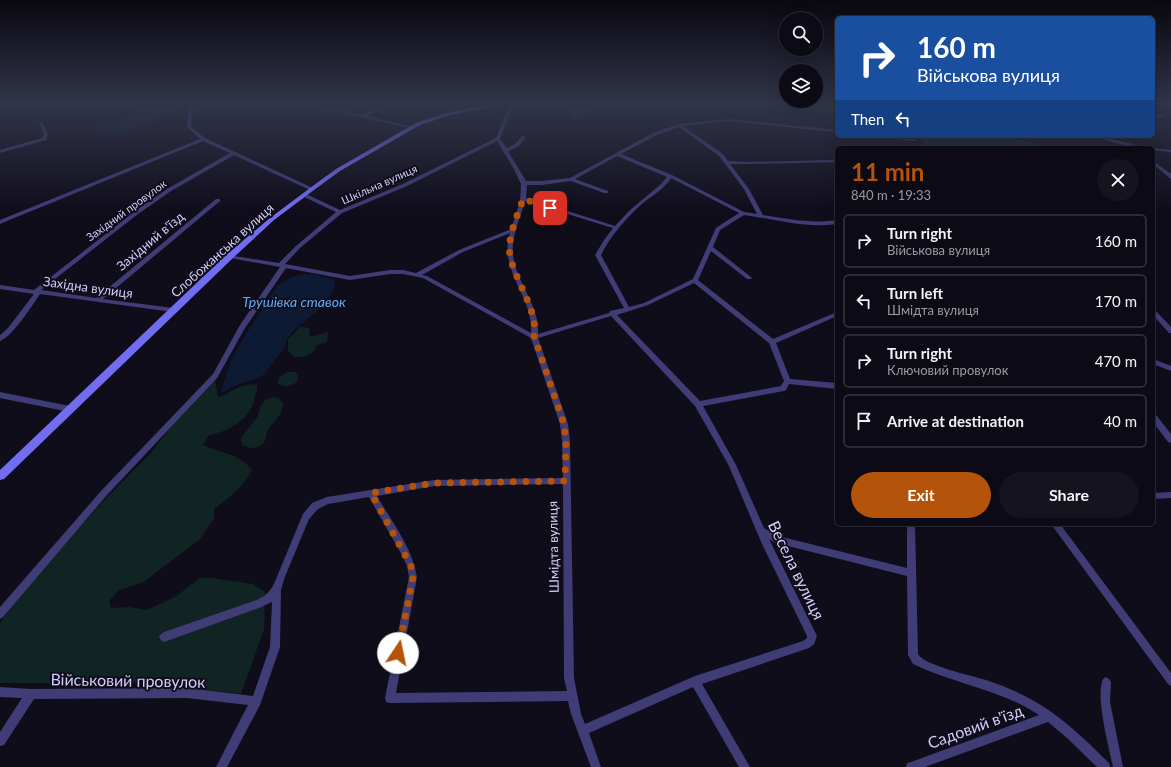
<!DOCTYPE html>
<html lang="en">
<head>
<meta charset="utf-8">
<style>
	body { margin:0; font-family:Lato,sans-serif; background:#15131d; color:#f1f3f6; height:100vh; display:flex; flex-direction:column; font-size:15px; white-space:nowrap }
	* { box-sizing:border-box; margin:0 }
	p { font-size:13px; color:#9a9aa0 }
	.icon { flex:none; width:22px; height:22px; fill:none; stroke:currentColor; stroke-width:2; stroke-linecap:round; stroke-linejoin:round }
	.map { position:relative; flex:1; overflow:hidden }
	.panel { position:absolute; left:835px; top:146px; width:320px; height:380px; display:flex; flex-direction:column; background:#0c0a14; border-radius:6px; box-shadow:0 4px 16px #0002,0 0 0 1px #2c2b34 }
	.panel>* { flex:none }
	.top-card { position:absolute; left:835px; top:16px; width:320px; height:122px; border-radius:6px; box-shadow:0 4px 16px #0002,0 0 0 1px #2c2b34; background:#1a4fa0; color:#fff; overflow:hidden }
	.tools { position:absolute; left:779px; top:12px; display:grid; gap:8px }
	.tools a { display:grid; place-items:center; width:44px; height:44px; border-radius:50%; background:#0c0a14; box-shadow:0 4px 16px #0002,0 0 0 1px #2c2b34; font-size:20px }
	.pin { position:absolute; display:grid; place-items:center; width:34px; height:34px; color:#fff; margin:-17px; border-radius:8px; box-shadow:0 2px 6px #0006 }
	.me { position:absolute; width:44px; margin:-22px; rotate:11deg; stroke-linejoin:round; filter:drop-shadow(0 0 3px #0008) }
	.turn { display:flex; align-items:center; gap:14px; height:84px; padding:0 16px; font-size:18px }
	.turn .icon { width:52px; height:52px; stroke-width:2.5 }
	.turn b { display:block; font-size:28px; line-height:34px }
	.then { display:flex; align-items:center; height:38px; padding:0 16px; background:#0003; gap:8px; font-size:15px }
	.round { display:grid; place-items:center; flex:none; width:42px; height:42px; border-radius:21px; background:#15131d }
	.head { display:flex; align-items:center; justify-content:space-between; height:68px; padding:0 16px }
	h1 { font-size:24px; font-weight:700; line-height:30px; color:#b45309 }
	.button { display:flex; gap:8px; margin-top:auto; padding:8px 16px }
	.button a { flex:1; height:46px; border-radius:24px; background:#b45309; color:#fff; font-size:16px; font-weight:700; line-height:46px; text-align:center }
	.button a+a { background:#15131d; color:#f1f3f6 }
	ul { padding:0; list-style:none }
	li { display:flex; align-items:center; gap:12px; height:54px; margin:0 8px 6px; padding:0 8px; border:2px solid #2c2b34; border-radius:6px }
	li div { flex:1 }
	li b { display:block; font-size:15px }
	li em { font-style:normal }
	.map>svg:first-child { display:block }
</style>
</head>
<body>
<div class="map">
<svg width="1171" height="767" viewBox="0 0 1171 767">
	<rect width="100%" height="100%" fill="#100d1b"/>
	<g fill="#112424">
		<polygon points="572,104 607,104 575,120 564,107"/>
		<polygon points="748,104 815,104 834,106 837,109 835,112 828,114"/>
		<polygon points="919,136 1004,136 1039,144 1050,148 925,148"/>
		<path d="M300,327l9,1 1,9 18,-5 -1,10 -11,4c-1,9 -14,12 -22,11l-6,-6v-11z"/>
		<path d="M287,372h9l2,3v5c-5,7 -14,8 -21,3l3,-6z"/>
		<path d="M215,379l3,18c7,-1 9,-4 15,-7 7,-4 16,-6 24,-6 1,4 -1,8 -2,13 -4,22 -25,34 -46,38l-6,10c17,8 37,9 49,25 -9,17 -23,28 -38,39v9l-14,21 -55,42 -27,10 -9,10 2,7 18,-1 18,3 28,-13 25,-19h12l41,6 12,8 -1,37 -23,65 -93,-11h-148v-60l23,-33 84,-93 42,-42 59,-75z"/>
		<path d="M273,397l5,1 5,5c-1,15 -12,19 -16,30 -2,5 -1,10 -7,13 -6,4 -12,1 -18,-1l-1,-7 17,-22 2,-8 5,-8z"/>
	</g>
	<g fill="#0d1a34">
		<polygon points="164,104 174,104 181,109 129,131 116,133 100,131 83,135 138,112"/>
		<polygon points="614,104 654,104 626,111 614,106"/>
		<path d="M304,274h9l21,6 1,6 -4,8 -14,17 -23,19 -7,9 -2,8 -21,27 -7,5 -15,4 -20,9h-1l10,-31 13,-24 31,-48c8,-9 18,-13 29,-15z"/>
	</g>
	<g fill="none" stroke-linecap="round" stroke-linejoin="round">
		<g fill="#403c76" fill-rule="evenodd">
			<path d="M188,104h4l1,3 -2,20 14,11 110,51 -5,1 -76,-35 -63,36 -33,23 -97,76 55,8 120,-99h4v2l-117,98 70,9 3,2 -1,1 -2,1 -133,-18c-9,13 -27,42 -40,47v-6l8,-7 26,-34 -34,-5v-4l34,5 100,-78 33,-23 63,-36 -27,-12 -201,82 -2,1v-4l200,-81 -13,-12 2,-20z"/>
			<polygon points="301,104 307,104 362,115 385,104 389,104 389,105 367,116 412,127 410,128"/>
			<path d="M510,104h4l-14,35 7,9 8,-4 7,-8 4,1 -7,9 -11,5 18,30h16l28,-3 83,-45 26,-9 49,-5 109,11v2l-109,-11 -45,5 40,28 5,7 18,1 91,-2v2l-91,2h-16l19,25 14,26c25,4 49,9 74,5v4c-32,5 -62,-5 -93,-9l-24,15 -7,17 38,30 1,1 -1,1h-4l-36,-28 -13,29 75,59 64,-27v4l-61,27 14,36 47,4v6l-48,-5 -3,6 -2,1 -81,15 33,59 28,63 14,8 129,32v-44h8l3,130c5,11 55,22 68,26 55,18 83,43 123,83l1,4h-13l-30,-29 -19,-16 -123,45h-19l1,-4 4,-1 128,-47c-39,-26 -85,-31 -126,-51l-5,-9 -1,-79 -131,-33 -7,-4 48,97 -3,8 -5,4 -107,36 48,83h-11l-46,-80 -104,46 12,34h-10l-20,-53 -3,-13 -178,2 -4,-1 -1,-4 24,-121 -2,-11 -4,-9 -34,-60 -41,7 -10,5 -9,10 -25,60 -3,11 -1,57 -20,58 -33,62h-11l32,-62 -61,-7 -153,1 -30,46 -4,1v-14l22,-34 -22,-1v-10l31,2 156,-1 66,8 17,-49 2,-45 -13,6 -95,34 -3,-2 -2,-3 2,-3 3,-2 93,-32c10,-5 15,-10 19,-21l27,-65 9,-11 15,-6 107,-17 129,-2 -1,-37 -2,-17 -29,-86 -108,-60 -20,-4h-13l-40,6 -64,-12 -41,60 -28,50 -110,117 -104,122 -3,2v-12l101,-116 112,-117 27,-49 40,-58 -50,-9 -2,-1v-2l51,8 17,-17 40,-34 -34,-16v-2h4l34,16 63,-26 93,-46zM679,127l40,29 25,33 13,25 -13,-2 -72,-37 -51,-21 36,-19zM497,141l17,28 7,15 -1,18 -9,27 -52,21 -43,23 -13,-3h-13l-40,6 -65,-12 15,-16 42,-35 65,-27zM617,156l50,21 -7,8 -30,25 -15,16 -89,-28 1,-13h15l29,-4 33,12h4v-2l-33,-12zM671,178l68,35 -23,15 -23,51 -49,24 -15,4 -28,-52c10,-20 25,-37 42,-52 10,-8 21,-14 28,-25zM525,201l88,27 -9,12 -9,15 29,53 -14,3 -1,2 -71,21c2,-29 -22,-51 -25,-79 -2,-18 7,-36 12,-54zM510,233c-12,38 24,64 21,100l-104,-57 -5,-1 41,-23zM694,283l75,60 15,38 -3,5 -81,15 -83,-86 31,-10zM611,316l84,90 34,60 33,78 45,92v2l-4,3 -108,35 -110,48 -4,-10 -7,-36 -4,-237 -2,-17 -30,-86zM563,484l1,194 3,13 -171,2 21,-116c-5,-30 -25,-55 -40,-81l57,-10z"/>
			<polygon points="1153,115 1162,115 1164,116 1162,117 1153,117"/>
			<polygon points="39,122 43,123 48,135 46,140 0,153 0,150 42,138 44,135 39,123"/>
			<polygon points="872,136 888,136 914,139 916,140 914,141 874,137"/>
			<path d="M1099,136h5l3,2 42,10c-11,0 -42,-5 -50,-12z"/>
			<polygon points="1151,148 1153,148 1171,150 1171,152 1153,150 1153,148"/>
			<polygon points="1153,161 1171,174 1171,179 1153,164"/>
			<polygon points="1153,309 1155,310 1171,327 1171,333 1169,333 1153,315"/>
			<polygon points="1153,359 1171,366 1171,371 1153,364"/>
			<polygon points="0,392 70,406 73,407 74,409 73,411 70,412 0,398"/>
			<polygon points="1153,414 1156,415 1171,434 1171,443 1168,442 1153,422"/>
			<polygon points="1171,492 1171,498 1153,499 1153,493"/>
			<polygon points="1051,524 1060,524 1171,673 1171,686 1168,684"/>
			<path d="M1106,677l3,2 2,3 -1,20 13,65h-10c-4,-21 -18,-70 -10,-88z"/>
		</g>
		<polygon fill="#726cf1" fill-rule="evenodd" points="494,104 503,104 447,116 420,125 340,171 314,190 274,220 233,258 4,479 0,480 0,470 227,254 270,218 310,188 336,169 416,123 446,113"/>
	</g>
	<linearGradient id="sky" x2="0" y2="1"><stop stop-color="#09070f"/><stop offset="0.49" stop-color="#31354a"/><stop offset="1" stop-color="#31354a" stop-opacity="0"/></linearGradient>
	<rect width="1171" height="211" fill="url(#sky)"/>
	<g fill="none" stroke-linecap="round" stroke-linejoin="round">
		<path stroke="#b45309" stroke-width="7" stroke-dasharray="0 12.6" d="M398,653l15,-76 -2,-11 -40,-73 63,-10 131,-2 1,-40 -2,-17 -30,-88c5,-23 -19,-56 -24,-80 -3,-19 7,-39 13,-57l27,9"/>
	</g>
	<g text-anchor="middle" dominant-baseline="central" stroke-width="4" stroke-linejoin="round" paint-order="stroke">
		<g font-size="11" fill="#d2ccfa" stroke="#100d1b">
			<text transform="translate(379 184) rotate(-24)">Шкільна вулиця</text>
			<text transform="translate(126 210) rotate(-36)">Західний провулок</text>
		</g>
		<g font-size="13" fill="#d2ccfa" stroke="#100d1b">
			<text transform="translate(150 241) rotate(-40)">Західний в'їзд</text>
			<text transform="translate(222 250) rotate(-42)">Слобожанська вулиця</text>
			<text transform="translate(88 287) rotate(8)">Західна вулиця</text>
			<text transform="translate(553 547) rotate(-91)">Шмідта вулиця</text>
		</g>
		<g font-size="14" font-style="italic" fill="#64adf0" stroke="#100d1b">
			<text x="294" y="301">Трушівка ставок</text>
		</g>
		<g font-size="16" fill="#d2ccfa" stroke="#100d1b">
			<text transform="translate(797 570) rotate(64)">Весела вулиця</text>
			<text transform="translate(128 680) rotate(1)">Військовий провулок</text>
			<text transform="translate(975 726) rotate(-20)">Садовий в'їзд</text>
		</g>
	</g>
</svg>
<div class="tools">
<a><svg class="icon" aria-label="search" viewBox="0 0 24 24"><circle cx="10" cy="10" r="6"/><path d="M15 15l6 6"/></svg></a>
<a><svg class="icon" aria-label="layers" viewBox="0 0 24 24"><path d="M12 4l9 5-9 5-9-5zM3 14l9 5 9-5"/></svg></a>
</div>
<div class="pin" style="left:550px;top:208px;background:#d93025"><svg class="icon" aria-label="arrive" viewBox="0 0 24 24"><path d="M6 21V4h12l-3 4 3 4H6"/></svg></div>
<svg class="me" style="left:398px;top:653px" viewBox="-20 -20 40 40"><circle r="19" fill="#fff"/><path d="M0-13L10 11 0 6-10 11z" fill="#b45309"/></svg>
<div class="top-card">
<div class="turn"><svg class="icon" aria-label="right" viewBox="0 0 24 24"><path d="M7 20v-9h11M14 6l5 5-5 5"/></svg><div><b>160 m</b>Військова вулиця</div></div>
<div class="then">Then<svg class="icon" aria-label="left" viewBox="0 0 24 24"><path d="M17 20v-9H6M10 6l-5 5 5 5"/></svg></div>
</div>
<section class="panel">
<div class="head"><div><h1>11 min</h1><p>840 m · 19:33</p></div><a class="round"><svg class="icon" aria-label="close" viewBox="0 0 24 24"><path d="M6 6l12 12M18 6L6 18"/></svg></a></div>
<ul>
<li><svg class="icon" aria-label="right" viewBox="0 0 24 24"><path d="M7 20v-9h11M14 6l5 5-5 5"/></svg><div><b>Turn right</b><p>Військова вулиця</p></div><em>160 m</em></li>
<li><svg class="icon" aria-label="left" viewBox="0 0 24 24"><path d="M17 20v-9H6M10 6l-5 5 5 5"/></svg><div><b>Turn left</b><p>Шмідта вулиця</p></div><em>170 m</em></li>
<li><svg class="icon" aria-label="right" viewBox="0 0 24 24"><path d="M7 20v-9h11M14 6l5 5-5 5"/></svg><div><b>Turn right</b><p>Ключовий провулок</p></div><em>470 m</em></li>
<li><svg class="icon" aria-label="arrive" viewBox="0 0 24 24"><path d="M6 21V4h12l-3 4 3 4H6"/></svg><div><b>Arrive at destination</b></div><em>40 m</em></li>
</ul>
<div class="button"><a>Exit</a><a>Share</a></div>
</section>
</div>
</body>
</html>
